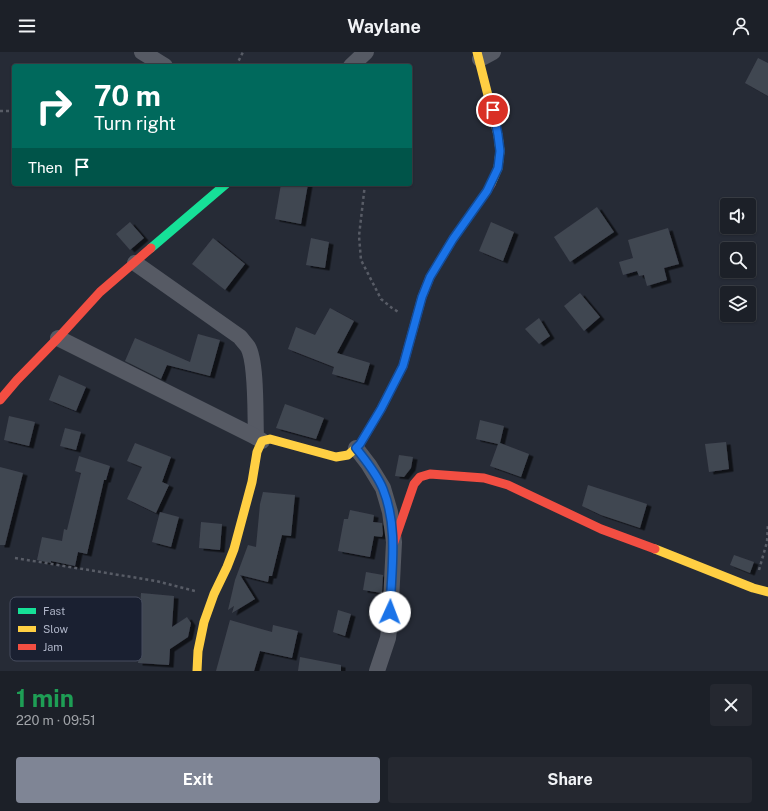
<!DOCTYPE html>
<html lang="en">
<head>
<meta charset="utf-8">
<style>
	body { margin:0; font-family:"Public Sans",sans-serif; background:#252830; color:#f1f3f6; height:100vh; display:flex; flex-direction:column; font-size:15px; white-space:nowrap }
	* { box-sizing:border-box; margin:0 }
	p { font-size:13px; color:#a0a3a8 }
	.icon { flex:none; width:22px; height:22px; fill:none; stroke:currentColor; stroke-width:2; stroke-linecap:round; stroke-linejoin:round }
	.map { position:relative; height:619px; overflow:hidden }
	.drawer { display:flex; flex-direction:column; background:#1c2028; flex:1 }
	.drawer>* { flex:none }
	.top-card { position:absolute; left:12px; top:12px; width:400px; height:122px; border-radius:4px; box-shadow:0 1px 3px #0004,0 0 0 1px #3a3e45; background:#00695c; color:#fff; overflow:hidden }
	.fabs { position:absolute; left:720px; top:146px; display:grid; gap:8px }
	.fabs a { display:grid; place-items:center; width:36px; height:36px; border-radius:4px; background:#1c2028; box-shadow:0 1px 3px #0004,0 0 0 1px #3a3e45; font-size:20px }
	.pin { position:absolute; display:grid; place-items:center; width:34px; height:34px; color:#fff; margin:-17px; border:2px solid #fff; border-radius:50%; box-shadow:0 1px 4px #0007 }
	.me { position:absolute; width:44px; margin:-22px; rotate:2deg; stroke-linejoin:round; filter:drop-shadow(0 0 3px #0008) }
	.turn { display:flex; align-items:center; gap:14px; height:84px; padding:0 16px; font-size:18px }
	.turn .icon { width:52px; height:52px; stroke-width:2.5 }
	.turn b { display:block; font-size:28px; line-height:34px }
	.then { display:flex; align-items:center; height:38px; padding:0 16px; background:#0003; gap:8px; font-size:15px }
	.round { display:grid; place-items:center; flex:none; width:42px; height:42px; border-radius:4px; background:#252830 }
	.overview { display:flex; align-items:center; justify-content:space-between; height:68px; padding:0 16px }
	h1 { font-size:24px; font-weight:700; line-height:30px; color:#1e9e55 }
	.button { display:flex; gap:8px; margin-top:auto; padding:8px 16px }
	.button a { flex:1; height:46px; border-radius:4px; background:#7f8595; color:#fff; font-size:16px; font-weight:700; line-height:46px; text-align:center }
	.button a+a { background:#252830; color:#f1f3f6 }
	header { display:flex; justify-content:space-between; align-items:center; height:52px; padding:0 16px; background:#1c2028; font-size:18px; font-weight:700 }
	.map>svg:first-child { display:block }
</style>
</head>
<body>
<header><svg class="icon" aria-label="menu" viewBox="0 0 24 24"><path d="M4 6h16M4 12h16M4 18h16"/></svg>Waylane<svg class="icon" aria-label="person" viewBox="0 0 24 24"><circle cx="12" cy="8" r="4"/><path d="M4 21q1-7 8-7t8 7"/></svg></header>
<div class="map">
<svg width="768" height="619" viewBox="0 0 768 619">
	<defs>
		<filter id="shadow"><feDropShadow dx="4.5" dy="2.5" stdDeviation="0" flood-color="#0009"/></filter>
	</defs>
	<rect width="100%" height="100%" fill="#262b36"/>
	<g fill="#414651" filter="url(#shadow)">
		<polygon points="758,6 768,11 768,44 745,31"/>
		<polygon points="281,132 308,132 301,172 275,167"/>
		<polygon points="597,155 614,180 570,210 554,185"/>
		<polygon points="130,170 144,186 130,198 116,182"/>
		<polygon points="491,170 514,180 503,209 479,199"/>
		<polygon points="668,176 679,212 664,216 667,228 647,234 644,223 639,224 637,219 623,223 619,210 633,206 628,188"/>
		<polygon points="213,186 245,212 225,238 192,212"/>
		<polygon points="311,186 329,190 325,216 306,213"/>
		<polygon points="580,241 600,265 584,279 564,254"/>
		<polygon points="330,256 354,269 337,301 370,311 364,331 332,322 334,315 288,297 296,275 315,283"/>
		<polygon points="539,266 550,284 539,292 525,277"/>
		<polygon points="198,282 220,288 210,324 167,313 161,327 125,309 135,286 190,310"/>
		<polygon points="59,323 86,335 76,359 49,348"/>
		<polygon points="285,352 324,366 316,387 276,376"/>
		<polygon points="9,364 35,370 29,394 4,388"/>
		<polygon points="480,368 504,374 500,391 529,402 521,425 490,414 498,392 476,387"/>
		<polygon points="65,376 81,380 76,398 60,394"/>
		<polygon points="726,390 729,417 709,420 705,392"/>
		<polygon points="135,391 171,405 162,430 169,433 156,461 127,447 142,415 127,409"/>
		<polygon points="399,403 413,405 411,416 404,425 395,424"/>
		<polygon points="79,404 110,414 106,428 104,428 87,502 78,500 75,514 51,509 51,511 37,508 42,485 62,489 64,477 67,478 81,421 75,419"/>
		<polygon points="0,415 23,421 5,493 0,493"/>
		<polygon points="588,433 647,452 640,476 601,463 582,454"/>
		<polygon points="263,440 295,443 291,484 282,483 272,524 269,524 268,530 240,523 255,547 232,561 234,554 228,558 235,528 248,493 256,495 260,452"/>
		<polygon points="350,458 374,463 373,470 382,471 383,482 382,485 374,484 370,505 338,499 344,467 348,467"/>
		<polygon points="160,460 179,465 171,495 152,490"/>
		<polygon points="201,470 222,472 220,498 199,496"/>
		<polygon points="734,503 754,510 750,521 730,513"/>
		<polygon points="366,520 383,523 382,541 363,538"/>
		<polygon points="141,541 174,544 172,575 187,565 191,571 188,585 170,597 169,613 138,611 142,571 139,571"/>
		<polygon points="338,558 351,562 345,584 333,580"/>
		<polygon points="230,568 272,580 273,573 298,579 292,606 260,599 254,619 216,619"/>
		<polygon points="300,605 341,613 341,619 298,619"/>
	</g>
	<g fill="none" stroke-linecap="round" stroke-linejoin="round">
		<g stroke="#585c66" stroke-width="2.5" stroke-dasharray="3 3" stroke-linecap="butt">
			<polyline points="236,14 243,0"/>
			<polyline points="0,59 14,59"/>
			<polyline points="365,132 359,184 361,208 381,247 392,256 400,261"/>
			<polyline points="15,506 156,529 195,539"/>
			<polyline points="759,518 767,490 768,472"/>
		</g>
		<g stroke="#565a64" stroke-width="16">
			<polyline points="142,0 165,14"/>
			<polyline points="480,7 493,0"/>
			<polyline points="351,14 366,0"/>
			<path d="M135,211l105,74c2,3 6,7 8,10 9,16 7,70 8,90l6,4"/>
			<polyline points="58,286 256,385"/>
			<polyline points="356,396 369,413 383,436 390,460 394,490 390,569 388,586 377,619"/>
		</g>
		<polyline stroke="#16e098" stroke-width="9" points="151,196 226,132"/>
		<g stroke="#ffcf43" stroke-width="9">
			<polyline points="477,0 498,83 500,99 498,116 491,132"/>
			<polyline points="655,497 753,536 768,540"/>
			<polyline points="197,619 198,599 204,570 214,542 227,515 234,497 252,430 257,400 262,389 270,387 336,405 348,403 357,395"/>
		</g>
		<g stroke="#f24e42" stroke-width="9">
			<polyline points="0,348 17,328 58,286 100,240 151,196"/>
			<polyline points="357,395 360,392 381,357 403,314 422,245 430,225 453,187 487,139 491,132"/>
			<polyline points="394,490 414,432 420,425 430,422 484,426 508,433 601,477 655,497"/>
		</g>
	</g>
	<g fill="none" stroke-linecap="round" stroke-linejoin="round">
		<g stroke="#114b97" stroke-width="10">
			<path id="route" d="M390,560c1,-41 9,-83 -7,-123 -6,-15 -17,-28 -27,-41l4,-4 21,-35 22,-43 19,-69 8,-20 23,-38 34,-48 11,-23 2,-17 -2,-16 -5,-25"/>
		</g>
		<use href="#route" stroke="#1a73e8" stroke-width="7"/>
	</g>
	<rect x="10" y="545" width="132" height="64" rx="6" fill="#1a2031" stroke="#474d5e" stroke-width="1"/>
	<rect x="18" y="556" width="18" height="6" fill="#16e098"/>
	<rect x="18" y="574" width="18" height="6" fill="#ffcf43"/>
	<rect x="18" y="592" width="18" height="6" fill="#f24e42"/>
	<g font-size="11" fill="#afb5c8">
		<text x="43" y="563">Fast</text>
		<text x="43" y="581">Slow</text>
		<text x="43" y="599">Jam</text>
	</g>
</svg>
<div class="fabs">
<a><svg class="icon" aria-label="sound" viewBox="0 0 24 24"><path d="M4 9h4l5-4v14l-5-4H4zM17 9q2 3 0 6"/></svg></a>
<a><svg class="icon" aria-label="search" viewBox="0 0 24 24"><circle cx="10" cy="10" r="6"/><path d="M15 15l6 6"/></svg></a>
<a><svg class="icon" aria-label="layers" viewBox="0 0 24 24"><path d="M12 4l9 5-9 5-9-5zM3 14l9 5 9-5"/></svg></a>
</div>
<div class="pin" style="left:493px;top:58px;background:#d93025"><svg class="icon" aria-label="arrive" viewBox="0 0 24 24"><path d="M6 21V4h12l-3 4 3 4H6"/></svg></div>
<svg class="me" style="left:390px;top:560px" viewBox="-20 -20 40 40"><circle r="19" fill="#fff"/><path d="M0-13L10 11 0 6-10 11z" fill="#1a73e8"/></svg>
<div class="top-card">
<div class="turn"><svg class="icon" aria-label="right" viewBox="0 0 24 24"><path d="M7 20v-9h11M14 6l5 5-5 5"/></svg><div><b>70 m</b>Turn right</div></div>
<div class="then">Then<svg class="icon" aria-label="arrive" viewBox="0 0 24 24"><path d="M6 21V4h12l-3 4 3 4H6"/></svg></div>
</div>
</div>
<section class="drawer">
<div class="overview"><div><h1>1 min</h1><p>220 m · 09:51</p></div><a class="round"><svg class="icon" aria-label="close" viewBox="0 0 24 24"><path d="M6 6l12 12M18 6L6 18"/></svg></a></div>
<div class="button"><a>Exit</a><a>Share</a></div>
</section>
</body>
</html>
